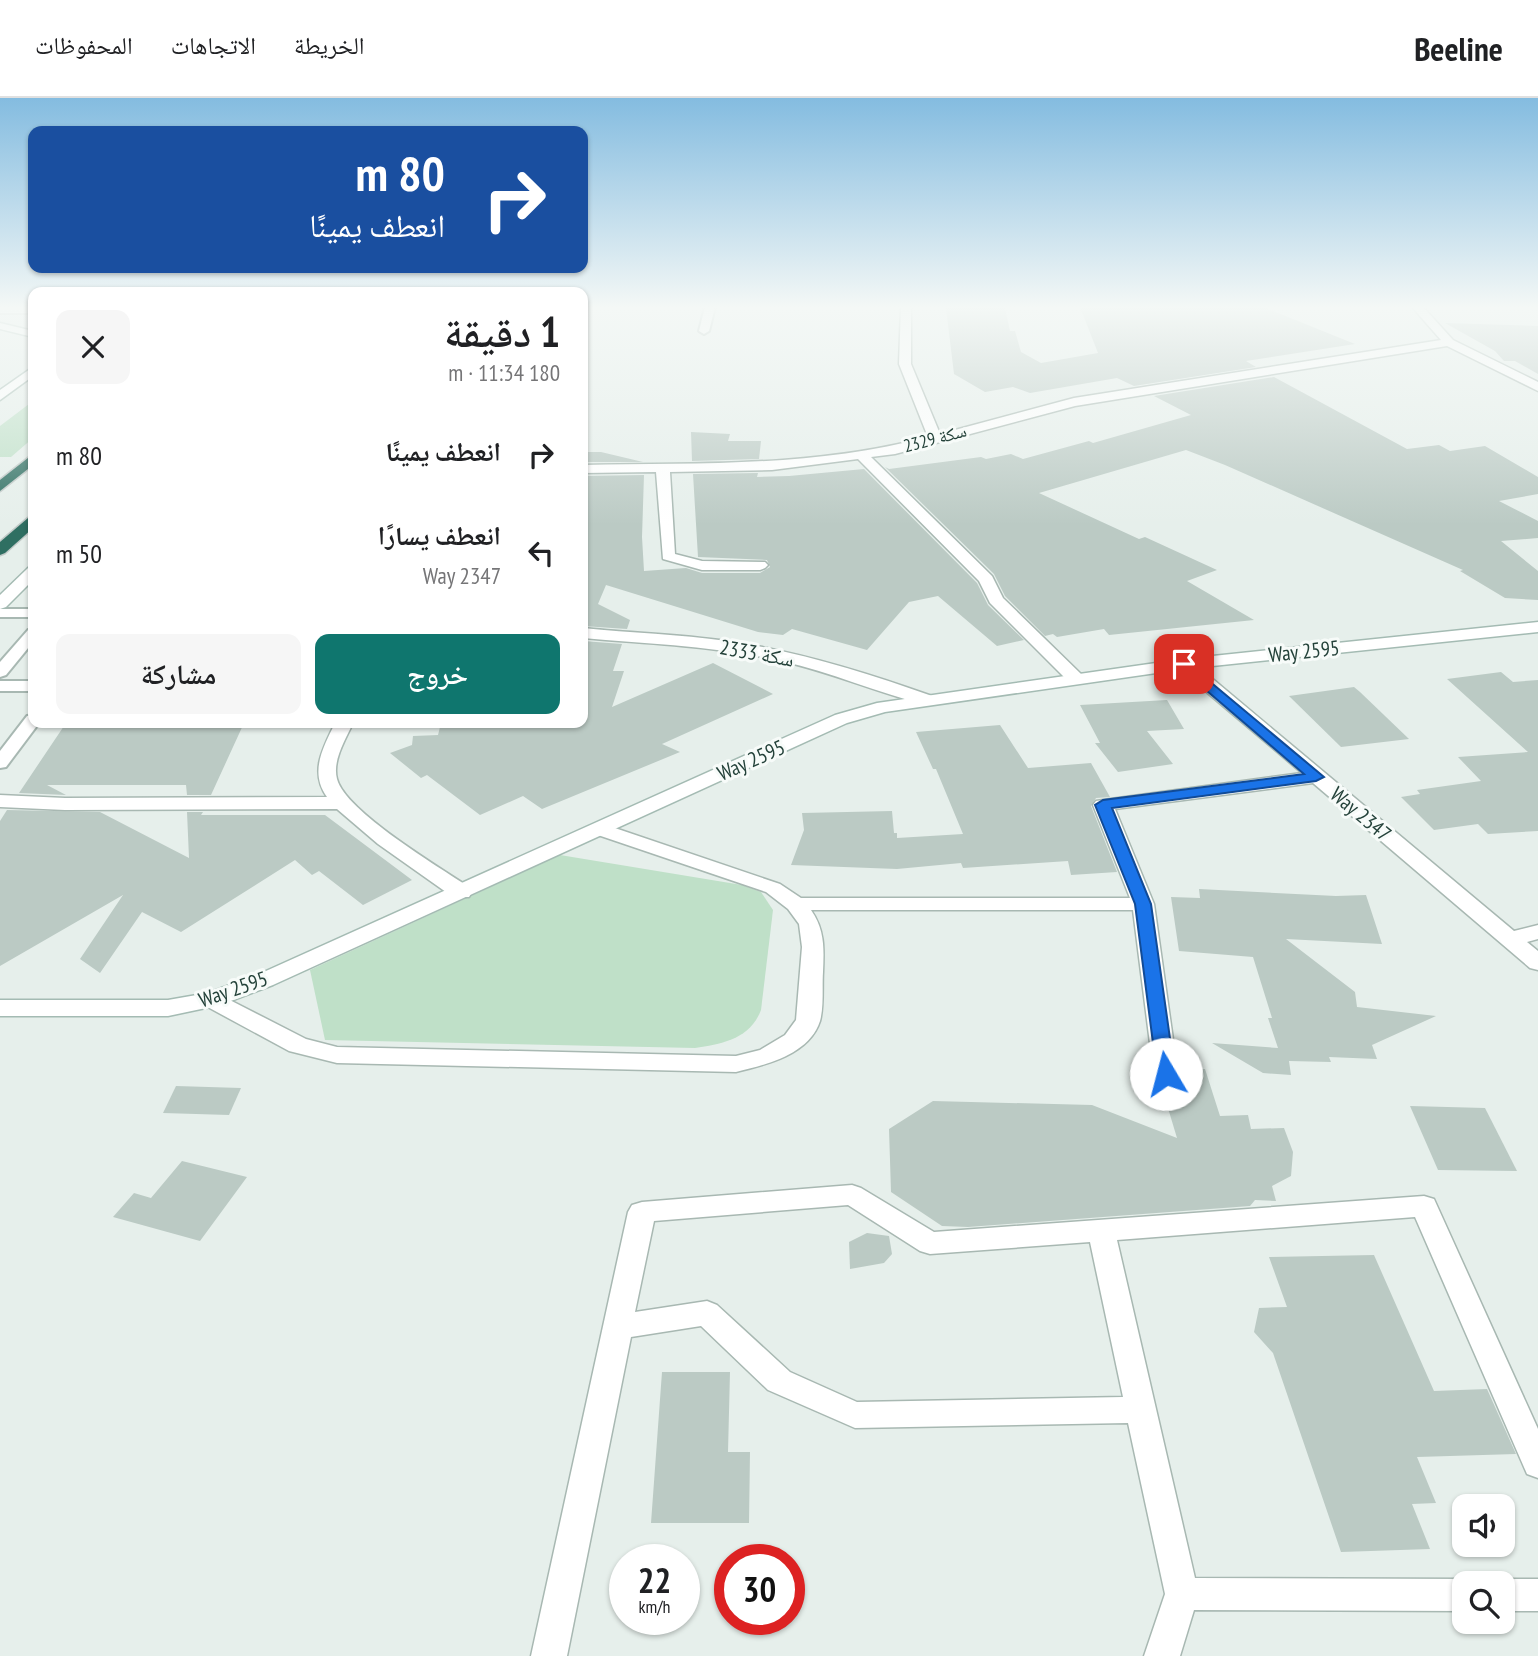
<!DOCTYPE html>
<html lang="ar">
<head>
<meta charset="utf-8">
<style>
	body { margin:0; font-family:"PT Sans Narrow","Noto Naskh Arabic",sans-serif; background:#f6f6f6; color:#202124; direction:rtl; height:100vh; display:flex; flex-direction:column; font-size:26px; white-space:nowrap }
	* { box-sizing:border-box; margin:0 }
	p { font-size:23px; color:#757577 }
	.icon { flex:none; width:38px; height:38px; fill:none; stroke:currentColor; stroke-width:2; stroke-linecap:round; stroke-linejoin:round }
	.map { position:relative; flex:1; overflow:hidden; direction:ltr }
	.sheet { position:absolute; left:28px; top:189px; width:560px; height:441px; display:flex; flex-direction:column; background:#fff; border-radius:14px; box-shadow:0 2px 5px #0004; direction:rtl }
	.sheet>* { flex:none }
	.hud { position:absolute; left:28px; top:28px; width:560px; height:147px; border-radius:14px; box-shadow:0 2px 5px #0004; direction:rtl; background:#1a4fa0; color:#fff; overflow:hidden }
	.fabs { position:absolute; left:1452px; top:1396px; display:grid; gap:14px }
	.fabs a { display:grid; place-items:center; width:63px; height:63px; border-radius:14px; background:#fff; box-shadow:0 2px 5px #0004; font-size:35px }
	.speed { position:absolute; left:609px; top:1446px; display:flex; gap:14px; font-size:35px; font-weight:700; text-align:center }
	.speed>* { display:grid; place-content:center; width:91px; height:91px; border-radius:50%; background:#fff; box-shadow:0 2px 5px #0004; line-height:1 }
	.speed small { font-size:18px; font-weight:400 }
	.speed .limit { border:10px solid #d22; background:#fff; color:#111 }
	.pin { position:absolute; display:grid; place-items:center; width:60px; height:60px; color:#fff; margin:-30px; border-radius:14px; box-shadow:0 4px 10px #0006 }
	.me { position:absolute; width:77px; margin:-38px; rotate:352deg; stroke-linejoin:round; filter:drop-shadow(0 0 5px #0008) }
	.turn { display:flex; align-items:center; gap:24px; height:147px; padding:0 28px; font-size:32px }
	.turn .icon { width:91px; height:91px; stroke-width:2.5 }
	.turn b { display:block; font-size:49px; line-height:60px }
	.round { display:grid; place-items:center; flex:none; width:74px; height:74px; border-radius:14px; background:#f6f6f6 }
	.head { display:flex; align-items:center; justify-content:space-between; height:119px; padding:0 28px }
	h1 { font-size:42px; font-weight:600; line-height:52px }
	.button { display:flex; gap:14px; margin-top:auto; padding:14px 28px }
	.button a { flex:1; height:80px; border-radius:14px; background:#0f766e; color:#fff; font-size:28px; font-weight:600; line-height:80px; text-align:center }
	.button a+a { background:#f6f6f6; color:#202124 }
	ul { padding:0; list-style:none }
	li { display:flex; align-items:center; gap:21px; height:98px; padding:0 28px }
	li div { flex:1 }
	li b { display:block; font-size:26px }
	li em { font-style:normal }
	header { display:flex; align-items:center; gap:42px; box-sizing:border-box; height:98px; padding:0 35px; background:#fff; border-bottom:2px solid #e0e0e0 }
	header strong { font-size:33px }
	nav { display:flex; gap:38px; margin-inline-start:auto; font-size:24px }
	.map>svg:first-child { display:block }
</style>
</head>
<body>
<header>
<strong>Beeline</strong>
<nav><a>الخريطة</a><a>الاتجاهات</a><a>المحفوظات</a></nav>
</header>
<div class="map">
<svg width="1538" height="1558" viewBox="0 0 1538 1558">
	<rect width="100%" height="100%" fill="#e6efeb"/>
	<g fill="#bfe0c8">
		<polygon points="33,303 33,340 11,359 0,359 0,328"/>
		<path d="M560,757l182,30 19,7 12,18 -12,100c-11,29 -39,34 -66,38l-370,-8 -15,-70z"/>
	</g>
	<g fill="#bbcac4">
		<polygon points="1080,209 1263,209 1355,246 1246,263 1256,269 1134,288 1117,280 1030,295 1013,289 985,294 954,276 946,210 1005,210 1010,233 1015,233 1021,254 1041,265 1098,255"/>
		<polygon points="1445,225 1538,228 1538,276 1515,263 1504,263 1495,253"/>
		<polygon points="1274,279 1407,351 1439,347 1450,353 1485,348 1538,379 1538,396 1499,403 1538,423 1538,440 1501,443 1538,473 1538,502 1505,500 1460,473 1463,472 1225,367 1186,352 1039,395 1139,441 1145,439 1217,472 1187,483 1254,522 1109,537 1104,531 1057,539 1053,536 1045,538 1005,498 994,476 885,369 889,371 981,359 986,361 1011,356 1023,361 1089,343 1093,345 1191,317 1154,298"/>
		<polygon points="691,334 730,336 728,343 761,343 759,361 692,363"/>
		<polygon points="583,354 601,354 643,364 583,364"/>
		<polygon points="864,371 977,485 988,507 1024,542 997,548 938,498 909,504 867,552 792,531 783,537 758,534 606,487 598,506 630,522 627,531 583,528 583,378 644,377 642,439 644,473 686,470 702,475 760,475 770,469 767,462 698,459 693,376 758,375 757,379 789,378"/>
		<polygon points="583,543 622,546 613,573 624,573 612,609 713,565 773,596 662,646 680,654 542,711 523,698 480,717 427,677 421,680 390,655 412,647 413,638 438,637 441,625 583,625"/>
		<polygon points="1501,574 1513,584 1538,582 1538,733 1488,736 1478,726 1434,732 1401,699 1420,696 1417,692 1481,683 1458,659 1528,654 1447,581"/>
		<polygon points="1354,589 1360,594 1409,641 1341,649 1289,598"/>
		<polygon points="1167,602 1184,631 1147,633 1173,666 1118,674 1095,645 1100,645 1080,607"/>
		<polygon points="66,625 244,625 211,697 187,697 186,687 47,687 66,697 19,695"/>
		<polygon points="1000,627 1028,670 1091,665 1110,699 1096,700 1091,708 1117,774 1071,777 1068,763 963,770 961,765 897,771 791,767 804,732 802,715 892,713 894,735 897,735 897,740 963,736 936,671 933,671 916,634"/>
		<polygon points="7,712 100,714 189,760 187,714 203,714 201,717 325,717 412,782 363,807 319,773 312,777 295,762 181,834 142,814 100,875 80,861 123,797 0,868 0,723"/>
		<polygon points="1199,791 1336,798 1366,797 1382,846 1286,841 1355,894 1357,909 1436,918 1372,947 1377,961 1329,959 1331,964 1289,963 1291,977 1263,975 1212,945 1278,950 1268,920 1272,920 1253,859 1179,853 1171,799 1200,800"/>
		<polygon points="1180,971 1205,971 1220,1018 1248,1017 1251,1031 1284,1030 1293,1054 1291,1078 1272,1088 1276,1103 1255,1102 1250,1108 968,1129 942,1128 891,1094 889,1031 933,1003 1092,1007 1177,1040 1161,987 1177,984"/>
		<polygon points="176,988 241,990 229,1017 163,1015"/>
		<polygon points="1410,1008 1485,1010 1517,1073 1438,1072"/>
		<polygon points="182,1063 247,1079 200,1143 113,1119 134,1095 151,1100"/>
		<polygon points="867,1135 889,1138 892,1156 884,1165 850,1171 849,1144"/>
		<polygon points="1374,1157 1434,1293 1487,1291 1516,1356 1417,1359 1436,1405 1412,1406 1430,1451 1341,1454 1273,1255 1254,1234 1259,1210 1287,1209 1269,1159"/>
		<polygon points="662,1274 730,1274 728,1354 750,1354 749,1425 651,1425"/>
	</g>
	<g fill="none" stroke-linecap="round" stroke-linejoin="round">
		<g stroke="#a8b8b2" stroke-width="4">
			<g id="lane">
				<rect x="0" y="209" width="33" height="6"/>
				<polygon points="705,209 715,209 709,233 704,236 699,233"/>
				<rect x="0" y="511" width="33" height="8"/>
				<polygon points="33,531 33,544 6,577 0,579 0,564 28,532"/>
				<rect x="0" y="583" width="33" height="10"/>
				<polygon points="33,617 33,625 39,625 6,669 0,670 0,653 27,618"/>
			</g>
		</g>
		<g stroke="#a8b8b2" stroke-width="3">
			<g id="street">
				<path d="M901,209h10v57l29,70 134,-36 367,-58 -29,-33h11l30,33 85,42v9l-91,-45 -372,60 -180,48 -24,3 121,119 11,22 78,76 3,4 -3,4h-12l-79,-79 -11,-22 -121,-122 -86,11 -102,2 5,82 27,7 63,1 3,3 -3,3 -5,2h-58l-39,-11 -7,-87 -73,1v-8c116,-2 233,2 345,-28l-29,-73z"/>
				<path d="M583,530c48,5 96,6 144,13 70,10 138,31 205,55l3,4 -9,5c-48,-12 -95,-33 -145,-44 -65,-15 -132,-17 -198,-23z"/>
				<path d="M1184,561l6,1 324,271 24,-6v14l-11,3 11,9v19l-8,-2 -217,-185 -198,26 39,95 24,171 -3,6 -9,2 -9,-2 -3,-6 -21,-165h-322c14,20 13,39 12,62 -1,15 1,35 -3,49 -11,34 -55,44 -84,51l-399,-9 -48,-12 -85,-46 -4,-5 4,-5 8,-3 8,3 86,44 31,8 399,9 24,-6 25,-15 11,-15 6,-73 -3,-23 -11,-15 -22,-17 -174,-59 -3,-4 3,-4h14l174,59 21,14h329l-37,-93 3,-4 206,-28 -124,-105 -3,-4 3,-4z"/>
				<path d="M335,625h18c-7,16 -21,37 -16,56 8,32 102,88 132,108l3,5 -3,5h-16l-75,-53 -41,-35 -272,1 -65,-3v-12l65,3 262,-1c-18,-25 -4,-49 8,-74z"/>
				<path d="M852,1087l9,3 73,44 490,-36 10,3 104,230v49l-11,-4 -112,-257 -298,23 78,338 270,1 12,5h-12v27l-271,-1 -14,46h-36l21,-62 -37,-171 -273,5 -87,-38 -67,-64 -70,11 -64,319h-36l97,-444 4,-7 10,-3zM848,1107l72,46 10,3 160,-12 33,155 -266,5 -67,-30 -73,-67 -10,-4 -72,11 19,-91z"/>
				<polygon points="1503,1481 1538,1481 1538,1513 1503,1513 1503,1486 1491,1486"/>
			</g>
		</g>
		<g stroke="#a4bbb3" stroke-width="3">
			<g id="secondary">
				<polygon points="0,225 33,233 33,239 0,231"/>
				<polygon points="33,269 33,278 0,302 0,292"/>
				<polygon points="33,468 33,482 6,509 0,511 0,497 28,470"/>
				<polygon points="1538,524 1538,534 1184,571 885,614 847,625 273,887 220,907 168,918 0,918 0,902 168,902 208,895 257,877 835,617 877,605 1184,561"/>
			</g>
		</g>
		<g stroke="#c2cac8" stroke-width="3">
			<g id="highway">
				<polygon points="33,356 33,367 0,393 0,382"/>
				<polygon points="33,419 33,430 5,455 0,457 0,444 28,420"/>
			</g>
		</g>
		<use href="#lane" fill="#fff" fill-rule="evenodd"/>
		<use href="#street" fill="#fff" fill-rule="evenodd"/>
		<use href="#secondary" fill="#fff" fill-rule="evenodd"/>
		<use href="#highway" fill="#2f6f62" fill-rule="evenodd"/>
	</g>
	<linearGradient id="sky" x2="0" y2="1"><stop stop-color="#84bce0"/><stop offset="0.49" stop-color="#f4f8f6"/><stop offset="1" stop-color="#f4f8f6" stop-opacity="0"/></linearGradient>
	<rect width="1538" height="427" fill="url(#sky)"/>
	<polygon fill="#1a73e8" stroke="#114b97" stroke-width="2" points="1184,562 1324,679 1316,683 1112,710 1151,806 1175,976 1172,981 1159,981 1157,976 1135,806 1095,707 1103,702 1304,676 1179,569 1179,563"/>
	<g text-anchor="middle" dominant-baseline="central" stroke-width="6" stroke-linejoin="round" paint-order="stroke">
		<g font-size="18" fill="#24423a" stroke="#f7fbf9">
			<text transform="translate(935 340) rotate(-15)">سكة 2329</text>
		</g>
		<g font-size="21" fill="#24423a" stroke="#f7fbf9">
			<text transform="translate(1304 553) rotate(-6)">Way 2595</text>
			<text transform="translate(757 555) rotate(10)">سكة 2333</text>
			<text transform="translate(751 662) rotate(-24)">Way 2595</text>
			<text transform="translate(1361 716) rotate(40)">Way 2347</text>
			<text transform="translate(233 891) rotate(-19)">Way 2595</text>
		</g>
	</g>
</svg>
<div class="fabs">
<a><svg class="icon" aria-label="sound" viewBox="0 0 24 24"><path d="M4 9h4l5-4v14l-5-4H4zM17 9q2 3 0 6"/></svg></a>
<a><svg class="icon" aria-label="search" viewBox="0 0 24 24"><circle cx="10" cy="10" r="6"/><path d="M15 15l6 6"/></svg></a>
</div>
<div class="speed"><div>22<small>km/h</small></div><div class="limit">30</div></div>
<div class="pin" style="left:1184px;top:566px;background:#d93025"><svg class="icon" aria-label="arrive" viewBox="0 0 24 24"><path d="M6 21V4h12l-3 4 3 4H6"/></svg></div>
<svg class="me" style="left:1166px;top:976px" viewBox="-20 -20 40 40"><circle r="19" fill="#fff"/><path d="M0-13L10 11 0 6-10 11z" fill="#1a73e8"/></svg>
<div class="hud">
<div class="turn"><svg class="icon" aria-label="right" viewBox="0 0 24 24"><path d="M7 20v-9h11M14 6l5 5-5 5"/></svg><div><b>80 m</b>انعطف يمينًا</div></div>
</div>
<section class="sheet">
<div class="head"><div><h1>1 دقيقة</h1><p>180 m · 11:34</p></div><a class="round"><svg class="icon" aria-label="close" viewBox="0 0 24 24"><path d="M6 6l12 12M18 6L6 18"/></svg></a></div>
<ul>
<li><svg class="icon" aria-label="right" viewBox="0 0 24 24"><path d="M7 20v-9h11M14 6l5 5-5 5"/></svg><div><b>انعطف يمينًا</b></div><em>80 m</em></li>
<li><svg class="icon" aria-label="left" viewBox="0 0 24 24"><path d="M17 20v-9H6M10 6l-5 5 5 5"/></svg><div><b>انعطف يسارًا</b><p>Way 2347</p></div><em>50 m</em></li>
</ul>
<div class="button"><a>خروج</a><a>مشاركة</a></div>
</section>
</div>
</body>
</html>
